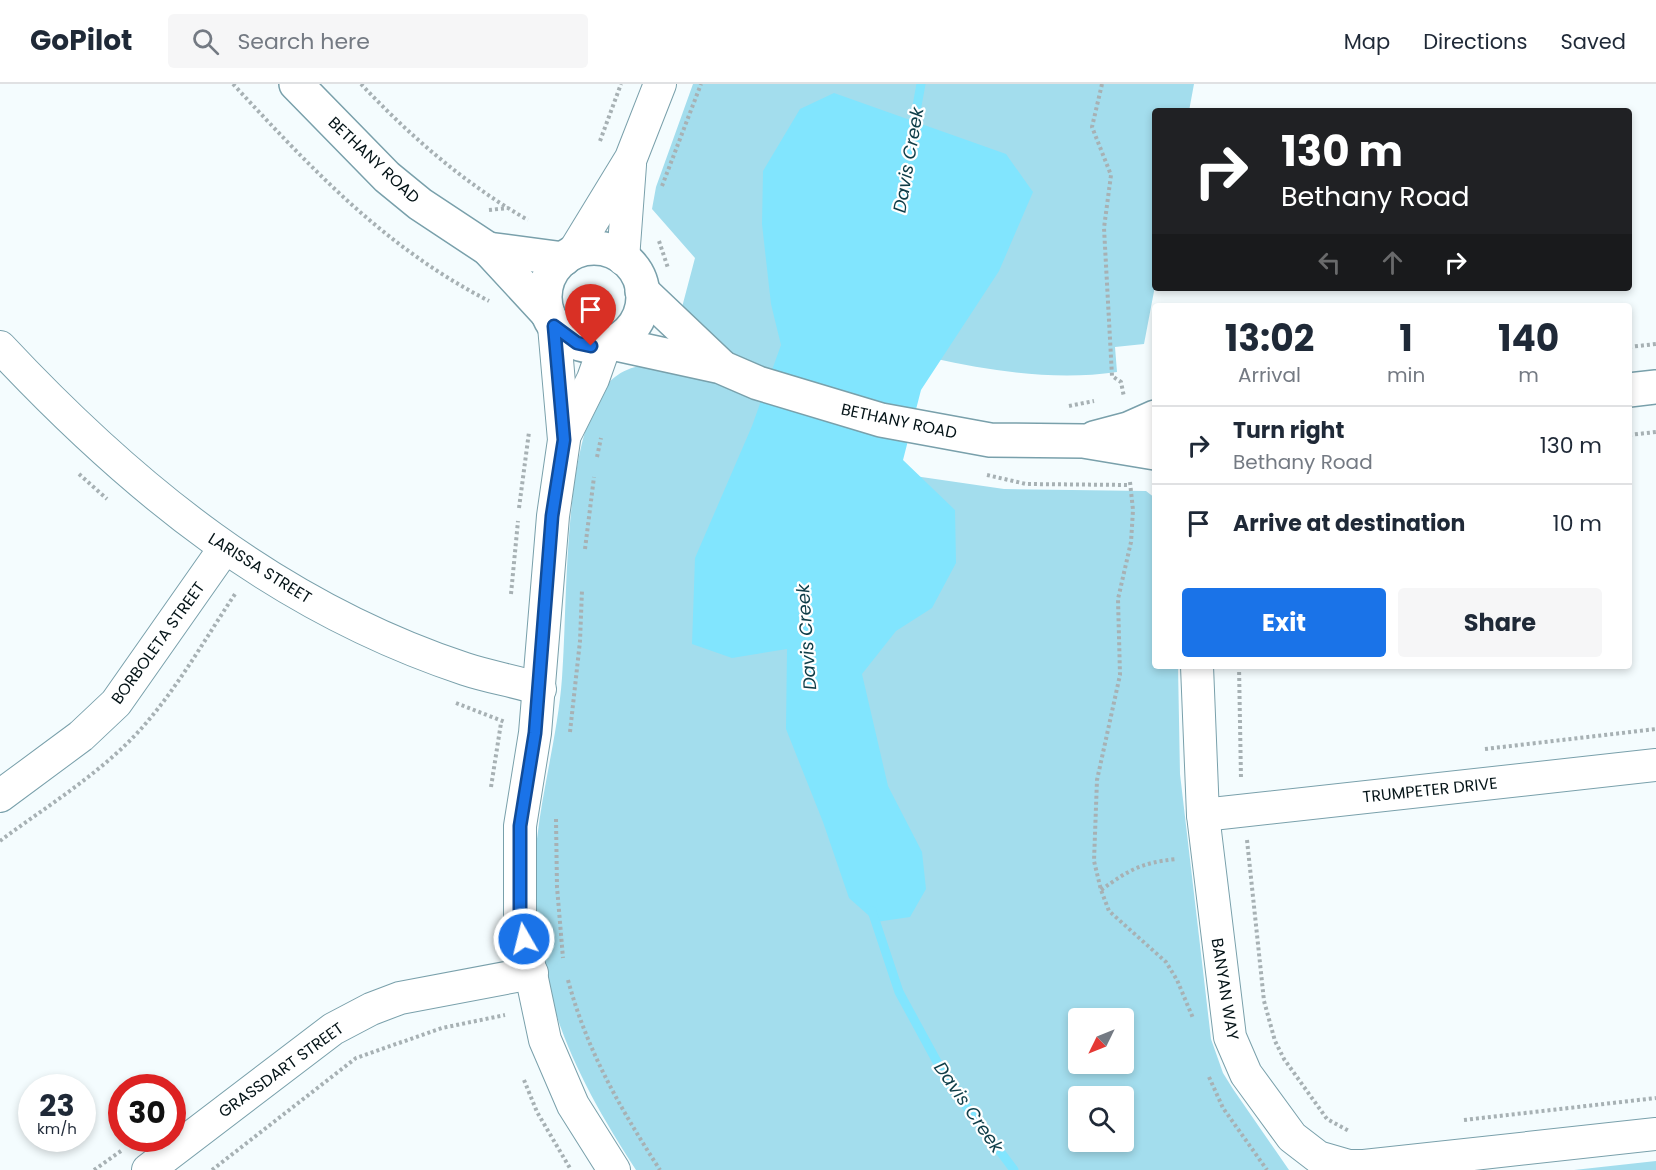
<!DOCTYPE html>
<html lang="en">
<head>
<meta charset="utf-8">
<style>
	body { margin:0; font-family:Poppins,sans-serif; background:#f6f6f7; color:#1f2937; height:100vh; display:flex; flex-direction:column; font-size:22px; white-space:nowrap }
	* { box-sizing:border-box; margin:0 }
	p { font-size:20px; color:#747a83 }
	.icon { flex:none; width:33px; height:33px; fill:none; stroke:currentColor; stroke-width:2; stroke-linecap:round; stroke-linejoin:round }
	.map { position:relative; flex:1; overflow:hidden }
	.side { position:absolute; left:1152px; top:219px; width:480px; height:366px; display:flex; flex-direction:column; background:#fff; border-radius:6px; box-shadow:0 3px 9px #0003 }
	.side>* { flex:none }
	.hud { position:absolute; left:1152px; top:24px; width:480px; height:183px; border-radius:6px; box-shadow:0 3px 9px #0003; background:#202124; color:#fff; overflow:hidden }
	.needle { width:39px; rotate:227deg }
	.fabs { position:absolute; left:1068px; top:924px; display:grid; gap:12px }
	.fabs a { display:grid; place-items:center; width:66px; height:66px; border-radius:6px; background:#fff; box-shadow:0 3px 9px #0003; font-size:30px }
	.speed { position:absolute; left:18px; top:990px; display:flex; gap:12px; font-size:30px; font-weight:700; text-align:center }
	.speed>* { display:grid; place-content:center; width:78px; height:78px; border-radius:50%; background:#fff; box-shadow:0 3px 9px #0003; line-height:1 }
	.speed small { font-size:15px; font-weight:400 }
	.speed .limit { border:9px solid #d22; background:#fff; color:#111 }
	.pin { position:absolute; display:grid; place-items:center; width:51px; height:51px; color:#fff; margin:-62px -26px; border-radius:50% 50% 50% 0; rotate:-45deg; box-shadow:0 0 6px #0007 }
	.pin .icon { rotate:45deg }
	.me { position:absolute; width:66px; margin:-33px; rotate:352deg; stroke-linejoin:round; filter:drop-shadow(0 0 4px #0008) }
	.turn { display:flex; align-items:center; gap:21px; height:126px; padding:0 30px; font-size:27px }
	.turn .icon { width:78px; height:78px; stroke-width:2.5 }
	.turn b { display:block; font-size:42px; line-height:51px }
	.lanes { display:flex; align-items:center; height:57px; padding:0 30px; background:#0003; justify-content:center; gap:30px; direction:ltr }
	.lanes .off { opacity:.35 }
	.eta { display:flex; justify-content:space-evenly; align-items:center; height:102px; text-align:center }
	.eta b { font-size:36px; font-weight:700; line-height:42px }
	.button { display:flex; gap:12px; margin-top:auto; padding:12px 30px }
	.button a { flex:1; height:69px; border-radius:6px; background:#1a73e8; color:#fff; font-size:24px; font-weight:700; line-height:69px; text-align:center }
	.button a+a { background:#f6f6f7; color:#1f2937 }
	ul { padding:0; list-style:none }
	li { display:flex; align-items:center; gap:18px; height:78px; padding:0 30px; border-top:2px solid #e0e1e3 }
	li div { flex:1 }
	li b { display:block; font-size:22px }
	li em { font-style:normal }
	header { display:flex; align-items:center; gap:36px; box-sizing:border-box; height:84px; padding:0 30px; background:#fff; border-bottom:2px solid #e0e1e3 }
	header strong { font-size:28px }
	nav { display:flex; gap:33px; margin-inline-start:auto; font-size:21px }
	.search { width:420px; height:54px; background:#f6f6f7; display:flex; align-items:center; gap:15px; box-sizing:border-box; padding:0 21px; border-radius:6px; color:#747a83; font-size:22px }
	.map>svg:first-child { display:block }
</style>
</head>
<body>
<header>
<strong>GoPilot</strong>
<div class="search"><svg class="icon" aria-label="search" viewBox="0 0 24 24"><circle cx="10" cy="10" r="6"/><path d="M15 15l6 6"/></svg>Search here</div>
<nav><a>Map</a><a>Directions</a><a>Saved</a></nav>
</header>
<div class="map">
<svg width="1656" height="1086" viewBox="0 0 1656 1086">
	<rect width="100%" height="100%" fill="#f4fcfe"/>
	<g fill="#a3dded" fill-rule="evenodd">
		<path d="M693,0h501l-5,27h-34v175l-11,58 -29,3 2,25c-89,13 -180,-13 -267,-33l44,134 110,16 142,2 9,7v168h23l2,108 31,265 12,34 10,16 56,81h-653c-42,-65 -80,-132 -93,-209 -7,-39 -11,-82 -6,-122 6,-54 21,-106 25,-161 6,-73 0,-234 44,-292 15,-19 39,-23 61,-22l28,-106 -43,-49 4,-22zM1078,934h46v46h-46zM1078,1012h46v46h-46z"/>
		<polygon points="1656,1077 1656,1086 1574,1086"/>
	</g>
	<polygon fill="#81e5fe" points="834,9 1006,70 1033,108 999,187 921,306 903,376 955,426 956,479 932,524 896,547 862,590 888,702 922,768 926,805 910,833 876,838 849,814 823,738 786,645 787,565 732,574 692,560 695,474 752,342 781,261 771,220 762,140 763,87 800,25"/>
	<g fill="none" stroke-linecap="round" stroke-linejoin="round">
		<g stroke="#81e5fe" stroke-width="9">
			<polyline points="912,49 921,0"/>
			<polyline points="872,827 899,908 948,998 1014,1086"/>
		</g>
		<g stroke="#79a0ab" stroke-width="34">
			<g id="street">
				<polyline points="573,169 631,74 660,0"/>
				<polyline points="623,175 630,81"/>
				<polyline points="554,242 564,356 553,432 535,649 520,742 520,838 545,956 573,1021 614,1086"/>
				<path d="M0,263c133,142 278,260 465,322 24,8 50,12 75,20"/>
				<polyline points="566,349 593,295 605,261"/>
				<polyline points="1197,582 1203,731 1230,953 1246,990 1292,1053 1318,1073 1349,1082 1364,1082 1656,1050"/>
				<polyline points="0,712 81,652 116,619 224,465"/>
				<polyline points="1203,731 1656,681"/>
				<polyline points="148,1086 333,945 371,925 400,914 532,889"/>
			</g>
		</g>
		<g stroke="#79a0ab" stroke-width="36">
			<g id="secondary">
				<polyline points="296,0 387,93 420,120 488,165 548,230"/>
				<circle cx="594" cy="213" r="49"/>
				<polyline points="488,165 564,175"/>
				<polyline points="642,207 720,281"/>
				<polyline points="611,259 721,283 758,299 881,336 990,356 1083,357 1155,369"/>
				<polyline points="1629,306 1656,303"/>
				<polyline points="1094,354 1128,345 1155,333"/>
			</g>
		</g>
		<g stroke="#a7b1b4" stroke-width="4" stroke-dasharray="3 3" stroke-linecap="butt">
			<path d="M233,0c79,85 151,163 256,217"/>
			<path d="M361,0c49,52 104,100 167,136"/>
			<polyline points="1102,0 1092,43 1111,91 1104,144 1112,292 1121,298 1124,313"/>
			<polyline points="600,57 621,0"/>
			<polyline points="662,102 701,0"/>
			<polyline points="489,126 508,124"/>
			<polyline points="659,157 668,184"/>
			<polyline points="1629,263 1656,260"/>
			<polyline points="1069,322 1094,317"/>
			<polyline points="1629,351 1656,348"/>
			<polyline points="597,373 601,354"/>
			<polyline points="79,390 107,415"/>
			<polyline points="987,391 1026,400 1129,401"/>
			<polyline points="1130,398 1133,426 1131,458 1118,515 1120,591 1097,696 1094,777 1101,806 1109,827 1166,878 1177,896 1193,934"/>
			<polyline points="519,424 529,348"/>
			<polyline points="585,465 594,393"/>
			<polyline points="511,510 518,437"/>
			<polyline points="1239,582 1241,695"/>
			<polyline points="456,619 505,638"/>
			<polyline points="570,648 580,557 582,506"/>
			<polyline points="1485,665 1656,645"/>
			<polyline points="491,703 501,639"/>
			<polyline points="556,735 557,803 563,874"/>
			<polyline points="1247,756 1264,917 1275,957 1284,975 1327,1035 1349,1047"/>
			<path d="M0,757c47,-35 101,-68 140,-111 37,-41 65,-91 95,-136"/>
			<path d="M1101,806c28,-20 39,-27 75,-31"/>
			<path d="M568,896c19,71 52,128 92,190"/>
			<polyline points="1209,993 1223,1024 1267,1086"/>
			<polyline points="524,996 537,1028 571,1086"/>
			<polyline points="1464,1036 1656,1014"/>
			<polyline points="94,1086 121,1067"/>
			<polyline points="212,1086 356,974 442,944 505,931"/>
		</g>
		<use href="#street" stroke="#fff" stroke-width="32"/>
		<use href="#secondary" stroke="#fff" stroke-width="33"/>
	</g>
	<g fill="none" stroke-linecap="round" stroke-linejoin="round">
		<g stroke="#114b97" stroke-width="15">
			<polyline id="route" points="524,855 520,838 520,742 535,649 552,432 564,356 554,242 577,259 591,262"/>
		</g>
		<use href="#route" stroke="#1a73e8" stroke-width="10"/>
	</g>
	<g text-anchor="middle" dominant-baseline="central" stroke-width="4.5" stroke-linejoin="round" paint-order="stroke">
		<g font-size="16" fill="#041317" stroke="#fff">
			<text transform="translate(374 76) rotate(43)">BETHANY ROAD</text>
			<text transform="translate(899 337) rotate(12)">BETHANY ROAD</text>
			<text transform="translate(260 484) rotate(32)">LARISSA STREET</text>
			<text transform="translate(158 559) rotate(-54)">BORBOLETA STREET</text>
			<text transform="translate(1430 706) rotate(-6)">TRUMPETER DRIVE</text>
			<text transform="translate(1225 905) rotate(81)">BANYAN WAY</text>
			<text transform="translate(281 986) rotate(-36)">GRASSDART STREET</text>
		</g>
		<g font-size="18" font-style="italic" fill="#0e3d48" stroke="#fff">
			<text transform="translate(908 76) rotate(-80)">Davis Creek</text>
			<text transform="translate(806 553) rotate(-94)">Davis Creek</text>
			<text transform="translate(969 1023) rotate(55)">Davis Creek</text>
		</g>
	</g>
</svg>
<div class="fabs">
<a><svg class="needle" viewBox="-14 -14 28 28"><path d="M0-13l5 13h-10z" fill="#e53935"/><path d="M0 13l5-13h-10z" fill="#747a83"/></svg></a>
<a><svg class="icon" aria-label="search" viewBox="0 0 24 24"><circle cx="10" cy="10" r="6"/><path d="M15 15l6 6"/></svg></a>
</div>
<div class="speed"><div>23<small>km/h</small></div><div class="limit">30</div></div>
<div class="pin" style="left:591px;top:262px;background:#d93025"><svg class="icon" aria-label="arrive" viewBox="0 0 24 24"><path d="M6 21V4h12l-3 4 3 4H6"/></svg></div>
<svg class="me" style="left:524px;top:855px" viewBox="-20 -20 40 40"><circle r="17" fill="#1a73e8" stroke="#fff" stroke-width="3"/><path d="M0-11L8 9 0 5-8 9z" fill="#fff"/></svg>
<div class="hud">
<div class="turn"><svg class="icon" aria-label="right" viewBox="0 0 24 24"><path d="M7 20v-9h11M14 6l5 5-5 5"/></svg><div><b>130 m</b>Bethany Road</div></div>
<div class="lanes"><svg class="icon off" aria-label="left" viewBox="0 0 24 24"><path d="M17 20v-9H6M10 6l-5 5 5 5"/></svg><svg class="icon off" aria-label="ahead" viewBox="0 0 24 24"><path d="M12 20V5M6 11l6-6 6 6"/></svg><svg class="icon" aria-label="right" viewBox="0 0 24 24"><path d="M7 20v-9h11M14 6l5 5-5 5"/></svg></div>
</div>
<section class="side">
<div class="eta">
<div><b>13:02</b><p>Arrival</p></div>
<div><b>1</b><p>min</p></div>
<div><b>140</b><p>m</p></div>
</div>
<ul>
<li><svg class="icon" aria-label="right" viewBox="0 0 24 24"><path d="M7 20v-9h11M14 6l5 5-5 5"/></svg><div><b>Turn right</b><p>Bethany Road</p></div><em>130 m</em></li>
<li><svg class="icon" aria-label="arrive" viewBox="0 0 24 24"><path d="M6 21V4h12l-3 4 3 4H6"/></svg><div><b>Arrive at destination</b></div><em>10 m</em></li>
</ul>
<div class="button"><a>Exit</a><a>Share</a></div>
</section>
</div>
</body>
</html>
